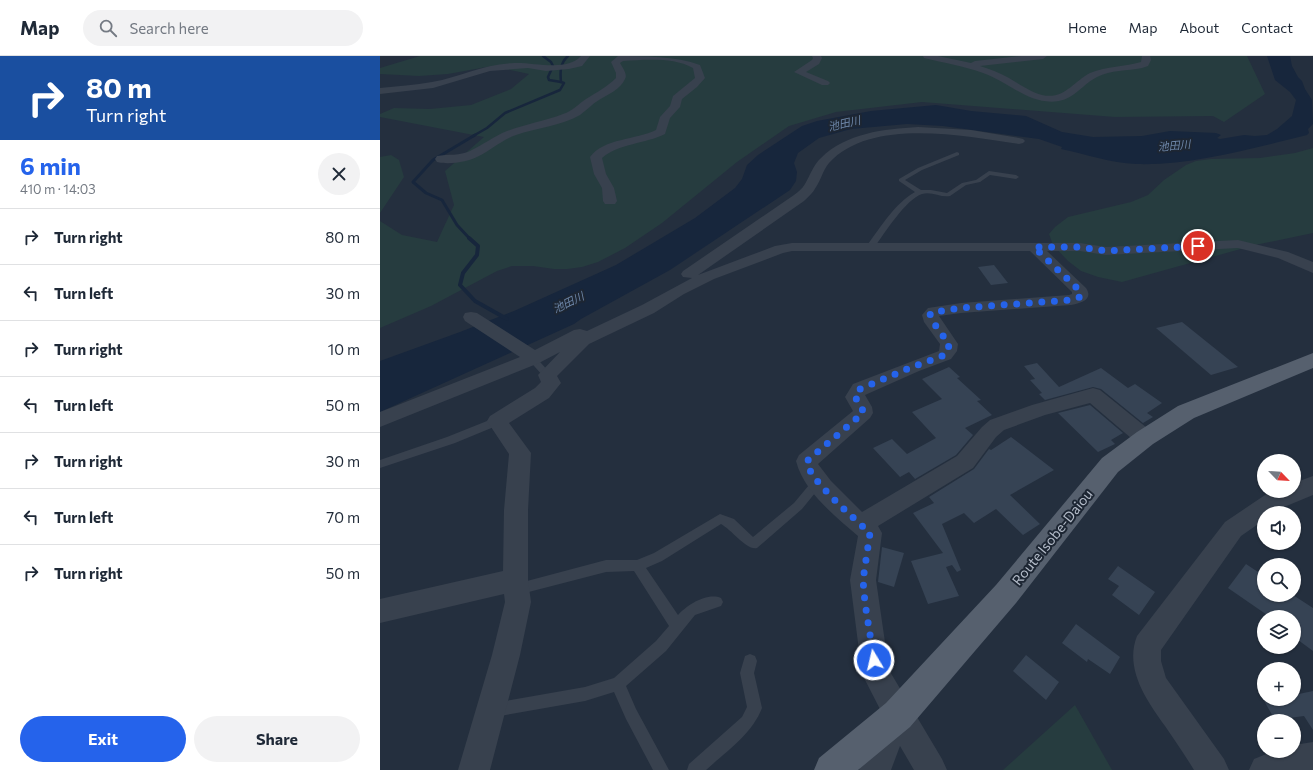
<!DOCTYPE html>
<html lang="en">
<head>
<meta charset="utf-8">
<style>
	body { margin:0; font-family:Commissioner,"Noto Sans JP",sans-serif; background:#f2f2f3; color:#1f2937; height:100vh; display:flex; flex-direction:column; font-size:15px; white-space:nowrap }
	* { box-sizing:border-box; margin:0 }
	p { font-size:13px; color:#747a83 }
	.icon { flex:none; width:22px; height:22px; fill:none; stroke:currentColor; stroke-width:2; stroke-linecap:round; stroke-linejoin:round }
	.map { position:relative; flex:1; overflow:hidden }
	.side { display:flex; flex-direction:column; background:#fff; width:380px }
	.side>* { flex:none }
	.top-card { background:#1a4fa0; color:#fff; overflow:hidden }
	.needle { width:26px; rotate:115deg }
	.fabs { position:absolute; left:877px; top:398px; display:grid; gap:8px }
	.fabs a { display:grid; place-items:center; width:44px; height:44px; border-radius:50%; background:#fff; box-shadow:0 1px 3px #0004; font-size:20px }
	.pin { position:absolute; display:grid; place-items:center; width:34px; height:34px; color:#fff; margin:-17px; border:2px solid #fff; border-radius:50%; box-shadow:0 1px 4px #0007 }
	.me { position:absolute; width:44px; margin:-22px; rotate:351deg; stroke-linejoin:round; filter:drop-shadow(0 0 3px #0008) }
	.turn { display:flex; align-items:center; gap:14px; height:84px; padding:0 20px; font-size:18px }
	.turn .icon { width:52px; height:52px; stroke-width:2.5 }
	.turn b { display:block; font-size:28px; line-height:34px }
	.round { display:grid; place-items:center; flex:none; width:42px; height:42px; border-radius:21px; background:#f2f2f3 }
	.overview { display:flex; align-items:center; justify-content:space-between; height:68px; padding:0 20px }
	h1 { font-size:24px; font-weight:700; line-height:30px; color:#2563eb }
	.action { display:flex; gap:8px; margin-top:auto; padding:8px 20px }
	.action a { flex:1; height:46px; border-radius:24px; background:#2563eb; color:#fff; font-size:16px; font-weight:700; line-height:46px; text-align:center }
	.action a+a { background:#f2f2f3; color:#1f2937 }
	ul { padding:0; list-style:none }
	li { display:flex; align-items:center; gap:12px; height:56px; padding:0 20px; border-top:1px solid #e0e1e3 }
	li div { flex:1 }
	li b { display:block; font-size:15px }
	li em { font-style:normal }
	header { display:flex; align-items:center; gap:24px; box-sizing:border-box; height:56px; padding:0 20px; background:#fff; border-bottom:1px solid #e0e1e3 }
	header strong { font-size:19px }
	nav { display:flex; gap:22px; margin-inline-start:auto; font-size:14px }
	.search { width:280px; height:36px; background:#f2f2f3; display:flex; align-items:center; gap:10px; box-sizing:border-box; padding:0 14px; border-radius:22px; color:#747a83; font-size:15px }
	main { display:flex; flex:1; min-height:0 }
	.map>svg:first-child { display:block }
</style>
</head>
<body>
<header>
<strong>Map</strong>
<div class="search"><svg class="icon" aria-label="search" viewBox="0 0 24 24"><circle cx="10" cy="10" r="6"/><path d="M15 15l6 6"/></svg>Search here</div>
<nav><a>Home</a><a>Map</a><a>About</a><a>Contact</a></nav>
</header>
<main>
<section class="side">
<div class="top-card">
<div class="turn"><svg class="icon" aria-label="right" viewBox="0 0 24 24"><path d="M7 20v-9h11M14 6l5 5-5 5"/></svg><div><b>80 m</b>Turn right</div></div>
</div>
<div class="overview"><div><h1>6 min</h1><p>410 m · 14:03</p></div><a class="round"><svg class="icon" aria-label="close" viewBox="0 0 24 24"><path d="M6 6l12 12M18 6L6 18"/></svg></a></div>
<ul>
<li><svg class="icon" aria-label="right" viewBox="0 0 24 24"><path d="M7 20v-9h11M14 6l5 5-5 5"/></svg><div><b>Turn right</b></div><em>80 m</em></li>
<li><svg class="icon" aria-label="left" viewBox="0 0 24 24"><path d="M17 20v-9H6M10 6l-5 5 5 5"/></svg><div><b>Turn left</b></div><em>30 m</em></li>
<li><svg class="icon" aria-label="right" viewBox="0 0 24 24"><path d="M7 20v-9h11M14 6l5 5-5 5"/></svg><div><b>Turn right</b></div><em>10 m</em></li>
<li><svg class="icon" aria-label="left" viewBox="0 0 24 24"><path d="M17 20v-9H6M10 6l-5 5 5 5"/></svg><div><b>Turn left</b></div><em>50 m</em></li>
<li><svg class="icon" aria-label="right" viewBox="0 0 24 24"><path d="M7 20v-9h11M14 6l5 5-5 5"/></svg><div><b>Turn right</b></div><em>30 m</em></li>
<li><svg class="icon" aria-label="left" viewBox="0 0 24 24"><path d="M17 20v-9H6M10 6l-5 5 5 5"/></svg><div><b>Turn left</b></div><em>70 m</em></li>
<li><svg class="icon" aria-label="right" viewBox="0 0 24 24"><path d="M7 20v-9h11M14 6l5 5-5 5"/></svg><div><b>Turn right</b></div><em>50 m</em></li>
</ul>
<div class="action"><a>Exit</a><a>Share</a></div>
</section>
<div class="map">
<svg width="933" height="714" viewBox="0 0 933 714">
	<rect width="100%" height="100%" fill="#242f3e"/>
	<g fill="#263c3f">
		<polygon points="40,0 867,0 885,38 844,66 833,60 735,61 542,46 456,56 409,70 357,106 282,167 245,192 218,206 202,211 187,213 174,213 153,210 132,210 117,215 51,250 0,272 0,165 22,179 57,186 74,149 65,115 104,81 0,61 0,58 14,52 50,53 91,49 131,33 149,18 112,10 68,18 39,20 0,18 0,12"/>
		<polygon points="933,92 933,177 875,189 742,226 718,221 701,215 688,205 673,189 669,178 675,171 688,161 751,146 768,139 784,124 806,109 816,105 831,103 880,102 915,97"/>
		<polygon points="11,99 19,104 24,121 0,157 0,101"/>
		<polygon points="695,649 732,714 623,714"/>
	</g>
	<path fill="#17263c" d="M887,0h23l2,10 6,11 4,4 3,8 7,11 1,24 -5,5 1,4 -2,2c-53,13 -117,31 -171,29 -25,-1 -51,-10 -75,-15l1,-2 -23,-8 -96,-13 -36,-2 -56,5 -32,9 -21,15 -4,10 3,9 -1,9 -6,9 -120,80 -89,49 -7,5 -194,88v-51l80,-29 54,-21 102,-46 79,-47 40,-30 7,-9 5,-14 11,-10 44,-29 15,-5 54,-10 65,-6 35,6 55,5 36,16 31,5 49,-1 28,-5 46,2 5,2 -4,3 3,1 24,-4 11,1 12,-1 10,-6 15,-13 4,-16 -6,-8 -15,-12z"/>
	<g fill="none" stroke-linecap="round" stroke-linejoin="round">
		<g stroke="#17263c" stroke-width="2.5">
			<polyline points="163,0 171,6 173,10 168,21 169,24 181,26"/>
			<path d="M93,80l14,-8 18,-15 55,-23 4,-7 -3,-1c-1,-10 -1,-19 7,-26"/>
		</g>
		<polyline stroke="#17263c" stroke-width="3" points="90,183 77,169 62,144 46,137 33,126 53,104 95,79"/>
		<polyline stroke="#17263c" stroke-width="4" points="89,182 98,190 97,199 83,217 80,229 95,245 127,263"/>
	</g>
	<g fill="#364354">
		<polygon points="614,209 628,227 611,229 598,211"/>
		<polygon points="802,266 858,311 831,319 776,272"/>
		<polygon points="657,307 679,331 721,312 748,332 755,328 782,347 767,357 773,361 763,367 721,333 713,331 665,344 659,338 662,337 650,324 655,323 644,310"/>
		<polygon points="569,311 580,321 577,322 601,344 597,345 612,359 585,372 593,379 576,399 535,423 529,416 520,421 493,392 512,383 527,398 556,382 532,356 562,343 542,323"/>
		<polygon points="710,349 743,377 731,384 735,388 718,396 678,357"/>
		<polygon points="631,381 674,414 630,439 660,468 643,479 616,453 594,467 584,457 562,468 581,514 577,516 572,509 566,511 579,540 548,548 531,505 563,497 533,457 554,447 549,441 594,413 609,393 611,394"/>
		<polygon points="502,491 524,497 514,531 498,526"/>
		<polygon points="866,508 884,520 884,539 913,539 933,552 933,595 914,581 914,561 890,561 848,532"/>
		<polygon points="738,510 775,536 759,559 732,539 739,530 728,523"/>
		<polygon points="696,568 740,601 730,618 708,603 707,606 682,587"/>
		<polygon points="646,599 679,626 666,644 633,615"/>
		<polygon points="933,635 933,674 924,660 895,664 883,643 914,643 914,639"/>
	</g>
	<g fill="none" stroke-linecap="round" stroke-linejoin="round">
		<g fill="#38414e" fill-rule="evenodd">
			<path d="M577,96l2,1v2l-37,15 -17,10 16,10h10l16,3 15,-10 14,-3 13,-9 27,4 3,2 -3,2 -26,-4 -10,7 -14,3 -16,11c-9,2 -18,-5 -28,-2 -16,5 -38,40 -48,54h-6v-4c13,-17 27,-41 47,-52l-16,-11v-2l19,-11z"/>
			<polygon points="149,296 152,297 170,317 172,319 170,321 164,321 146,301 144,299"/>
			<polygon points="117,361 121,362 122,365 121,368 75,387 0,412 0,404 67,381"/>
			<path d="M438,422l4,1 2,3 -22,27 -45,39c-10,3 -25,-18 -36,-24l-59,37 -16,7 32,47c9,-10 29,-23 43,-17l2,4 -2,4 -26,9 -29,36 -40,35 10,23 33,61h-16l-27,-51 -12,-27 -29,9 -91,16 -5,-2 -2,-5 2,-5 5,-2 91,-16 29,-9 42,-37 13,-15 -35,-55 -28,1 -89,23 -5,-2 -1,-4 1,-4 94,-25h31l17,-7 66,-39 14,5 19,18 41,-34 20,-24z"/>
			<path d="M370,598l5,2 2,5 -3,12 8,35c-10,26 -35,43 -56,62h-19l2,-6 53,-47 5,-10 -7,-34 5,-17z"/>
		</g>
		<g fill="#38414e" fill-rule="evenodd">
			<path d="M201,0h9l-8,10 -13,3 -23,2 -18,-3 -38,3 -57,17 -53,6v-6c17,-2 35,-3 52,-6 29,-5 51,-18 82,-19 20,-1 53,9 67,-7z"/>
			<path d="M238,0c26,0 58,0 82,9l5,13 -8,9 -15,12 -2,8 -10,11 -5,16c-20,10 -45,9 -63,24l4,16 8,14 3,13 -2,3h-10l-2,-3 -1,-13 -8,-14 -4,-17c14,-19 46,-17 66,-27l4,-13 10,-11 3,-10 22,-18 -2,-10c-20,-11 -48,-8 -70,-7l-3,2c2,4 8,11 5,16 -4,10 -18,16 -26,21 -7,4 -12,10 -19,15 -19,11 -44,13 -64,20 -14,5 -25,15 -37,21 -11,6 -30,9 -42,6l-2,-3 2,-3c11,-2 23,0 33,-5 13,-6 24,-15 37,-20 19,-7 38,-10 56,-17 10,-3 15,-10 23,-15 11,-7 21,-12 30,-21v-5l-5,-11z"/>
			<polygon points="432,0 441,0 442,2 439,8 426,16 448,25 450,27 448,29 442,29 414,16 432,4 433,2"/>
			<path d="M543,0h15l33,7 4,-2 46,-5h26l-4,3 -63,7c10,3 20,7 29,12 10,6 21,14 33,17 22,5 31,-13 48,-22 17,-7 35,-6 51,-11l1,-6h8l1,4 -3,6 -6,2c-15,3 -31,2 -45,9 -14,7 -22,21 -38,24 -29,5 -50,-19 -76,-28 -19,-7 -39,-10 -59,-15z"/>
			<path d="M538,71l53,3 48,8 4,1 2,2 -2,2 -4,1c-55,-8 -148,-27 -190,19 -6,7 -8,17 -13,24 -3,6 -8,10 -12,14l-106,74 77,-29 17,-3h288l26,4 132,-7 50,12 25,10v11l-35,-15 -40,-10 -132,7 -26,-4h-33l39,37c8,12 -6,15 -15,17l-110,8 -22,3 19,28 -1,7 -6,8 -32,12 -54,24 7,12 1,6 -3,5 -52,46 13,17 31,31 95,-56 25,-29 8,-7 42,-15 61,-17 7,2 52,42 3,6 -3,6 -7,2 -7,-2 -48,-41 -45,12 -41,15 -8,7 -23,31 -95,58 4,7 -6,47 13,90 53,89 5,11h-33l-14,-24 -9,24h-32l24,-55 -21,-41 -12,-94 8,-44c-23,-20 -54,-44 -62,-75l3,-6 54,-44 -8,-14 8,-13 86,-33 1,-7 -16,-22 -2,-7 6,-7 33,-5 108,-8 3,-1v-2l-42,-41h-238l-9,2 -69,26 -30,15 -30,19 -65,31 -32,32 4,7 -12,15 -40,25 22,30 -3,57v70l3,22 -11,53 -30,115h-32l34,-115 13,-53 -1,-8 -124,29v-24l123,-28 1,-61 5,-56 -22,-33 3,-5 45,-28 6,-6 -3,-7 22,-23 -21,11 -159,64v-15l140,-55 -55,-36 -2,-4 2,-4 6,-1 6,1 58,37 39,-20 6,-1 7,2 55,-26 50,-27 -9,-1 -2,-3 2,-3 111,-76c4,-3 8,-6 11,-11 5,-8 8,-19 16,-26 25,-25 63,-29 97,-31z"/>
			<path d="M933,420v19l-29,12 -9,6h-11v7l-23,16 -80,114v11l5,17 58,81 5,11h-35c-9,-15 -19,-29 -29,-44 -18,-25 -41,-57 -28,-90l88,-114 43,-29 6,-2h20v-8z"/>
			<polygon points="933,686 933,714 869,714 874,703 894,695 914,695 914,689"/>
		</g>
		<polygon fill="#56606e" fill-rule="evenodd" points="933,297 933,312 814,362 773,388 738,416 636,547 530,671 478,714 434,714 439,702 506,647 616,529 722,402 757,376 798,350"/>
	</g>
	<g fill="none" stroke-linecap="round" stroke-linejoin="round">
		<path stroke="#2563eb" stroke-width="7" stroke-dasharray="0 12.6" d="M494,604l-9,-57 -2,-23 7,-47c-14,-13 -64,-56 -63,-72l56,-48 -1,-6 -7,-10 1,-5 4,-3 52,-22 33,-12 3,-4 1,-7 -16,-22 -3,-8 4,-2 27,-4 110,-8 9,-3v-6l-46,-44h46l26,4 92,-5"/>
	</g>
	<g text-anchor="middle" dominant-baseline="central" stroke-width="4" stroke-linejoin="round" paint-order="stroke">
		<g font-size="11" font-style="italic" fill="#6d86a8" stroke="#1d2633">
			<text transform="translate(464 67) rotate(-13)">池田川</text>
			<text transform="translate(794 89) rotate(-5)">池田川</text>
			<text transform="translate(188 246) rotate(-26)">池田川</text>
		</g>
		<g font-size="14" fill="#b4bcc9" stroke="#1d2633">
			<text transform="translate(672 481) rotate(-51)">Route Isobe-Daiou</text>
		</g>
	</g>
</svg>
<div class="fabs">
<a><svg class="needle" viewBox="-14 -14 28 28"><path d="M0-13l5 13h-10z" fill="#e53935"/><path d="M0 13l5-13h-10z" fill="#747a83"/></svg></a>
<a><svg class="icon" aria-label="sound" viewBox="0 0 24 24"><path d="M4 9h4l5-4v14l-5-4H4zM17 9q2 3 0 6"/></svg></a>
<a><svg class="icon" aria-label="search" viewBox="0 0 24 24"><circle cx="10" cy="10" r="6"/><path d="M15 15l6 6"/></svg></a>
<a><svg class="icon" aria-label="layers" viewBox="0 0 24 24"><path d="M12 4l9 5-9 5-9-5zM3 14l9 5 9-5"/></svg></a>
<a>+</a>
<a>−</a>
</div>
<div class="pin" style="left:818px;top:190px;background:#d93025"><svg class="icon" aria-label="arrive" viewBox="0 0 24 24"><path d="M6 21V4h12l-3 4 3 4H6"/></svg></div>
<svg class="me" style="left:494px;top:604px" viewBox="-20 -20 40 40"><circle r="17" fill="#2563eb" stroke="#fff" stroke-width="3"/><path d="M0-11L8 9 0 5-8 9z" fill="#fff"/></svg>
</div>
</main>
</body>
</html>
